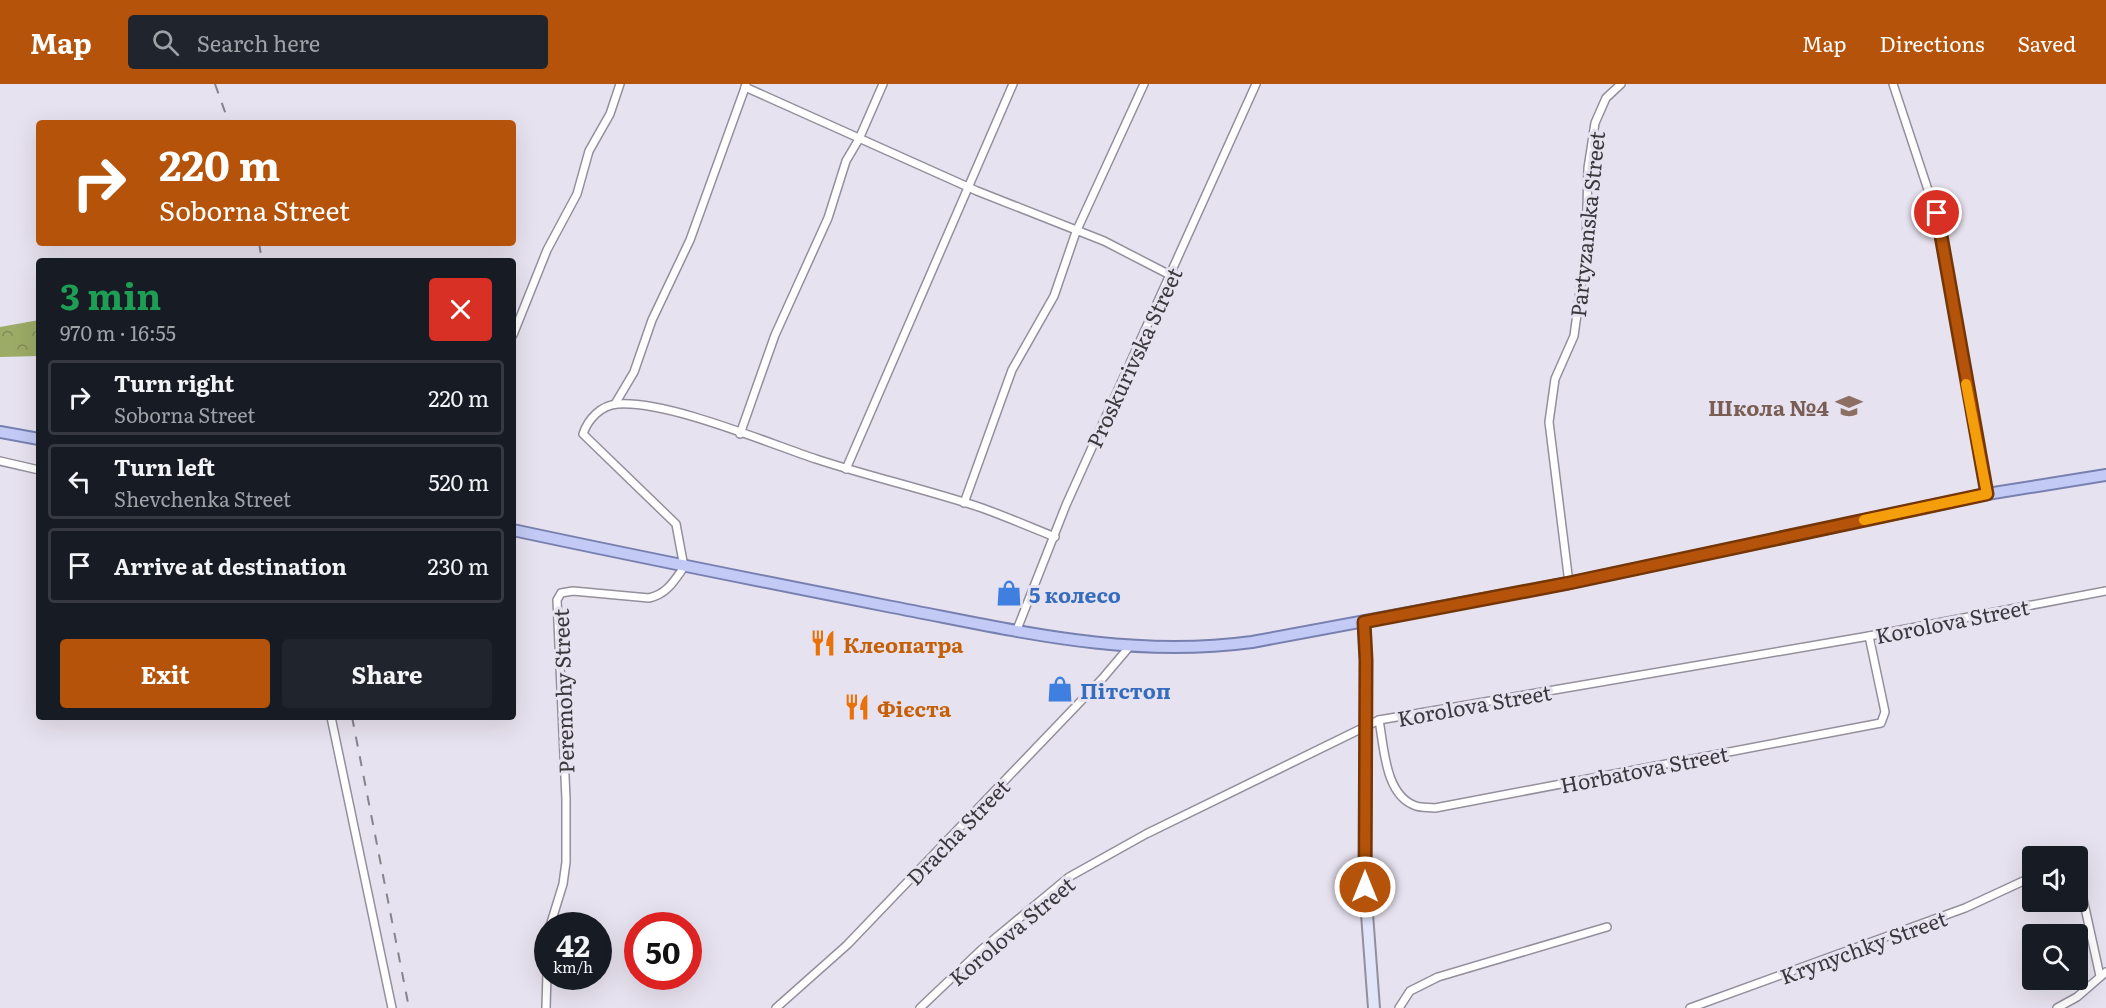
<!DOCTYPE html>
<html lang="en">
<head>
<meta charset="utf-8">
<style>
	body { margin:0; font-family:Literata,serif; background:#20242c; color:#f1f3f6; height:100vh; display:flex; flex-direction:column; font-size:22px; white-space:nowrap }
	* { box-sizing:border-box; margin:0 }
	p { font-size:20px; color:#9ea1a6 }
	.icon { flex:none; width:33px; height:33px; fill:none; stroke:currentColor; stroke-width:2; stroke-linecap:round; stroke-linejoin:round }
	.map { position:relative; flex:1; overflow:hidden }
	.panel { position:absolute; left:36px; top:174px; width:480px; height:462px; display:flex; flex-direction:column; background:#171b24; border-radius:6px; box-shadow:0 6px 24px #0002 }
	.panel>* { flex:none }
	.top-card { position:absolute; left:36px; top:36px; width:480px; height:126px; border-radius:6px; box-shadow:0 6px 24px #0002; background:#b45309; color:#fff; overflow:hidden }
	.fabs { position:absolute; left:2022px; top:762px; display:grid; gap:12px }
	.fabs a { display:grid; place-items:center; width:66px; height:66px; border-radius:6px; background:#171b24; box-shadow:0 6px 24px #0002; font-size:30px }
	.speed { position:absolute; left:534px; top:828px; display:flex; gap:12px; font-size:30px; font-weight:700; text-align:center }
	.speed>* { display:grid; place-content:center; width:78px; height:78px; border-radius:50%; background:#171b24; box-shadow:0 6px 24px #0002; line-height:1 }
	.speed small { font-size:15px; font-weight:400 }
	.speed .limit { border:9px solid #d22; background:#fff; color:#111 }
	.pin { position:absolute; display:grid; place-items:center; width:51px; height:51px; color:#fff; margin:-26px; border:3px solid #fff; border-radius:50%; box-shadow:0 2px 6px #0007 }
	.me { position:absolute; width:66px; margin:-33px; rotate:0deg; stroke-linejoin:round; filter:drop-shadow(0 0 4px #0008) }
	.turn { display:flex; align-items:center; gap:21px; height:126px; padding:0 24px; font-size:27px }
	.turn .icon { width:78px; height:78px; stroke-width:2.5 }
	.turn b { display:block; font-size:42px; line-height:51px }
	.round { display:grid; place-items:center; flex:none; width:63px; height:63px; border-radius:6px; background:#20242c }
	.summary { display:flex; align-items:center; justify-content:space-between; height:102px; padding:0 24px }
	h1 { font-size:36px; font-weight:700; line-height:45px; color:#1e9e55 }
	.button { display:flex; gap:12px; margin-top:auto; padding:12px 24px }
	.button a { flex:1; height:69px; border-radius:6px; background:#b45309; color:#fff; font-size:24px; font-weight:700; line-height:69px; text-align:center }
	.button a+a { background:#20242c; color:#f1f3f6 }
	ul { padding:0; list-style:none }
	li { display:flex; align-items:center; gap:18px; height:75px; margin:0 12px 9px; padding:0 12px; border:3px solid #363941; border-radius:6px }
	li div { flex:1 }
	li b { display:block; font-size:22px }
	li em { font-style:normal }
	header { display:flex; align-items:center; gap:36px; box-sizing:border-box; height:84px; padding:0 30px; background:#b45309; color:#fff }
	header strong { font-size:28px }
	nav { display:flex; gap:33px; margin-inline-start:auto; font-size:21px }
	.search { width:420px; height:54px; background:#20242c; display:flex; align-items:center; gap:15px; box-sizing:border-box; padding:0 21px; border-radius:6px; color:#9ea1a6; font-size:22px }
	.map>svg:first-child { display:block }
</style>
</head>
<body>
<header>
<strong>Map</strong>
<div class="search"><svg class="icon" aria-label="search" viewBox="0 0 24 24"><circle cx="10" cy="10" r="6"/><path d="M15 15l6 6"/></svg>Search here</div>
<nav><a>Map</a><a>Directions</a><a>Saved</a></nav>
</header>
<div class="map">
<svg width="2106" height="924" viewBox="0 0 2106 924">
	<defs>
		<pattern id="forest-crowns" width="20" height="18" patternUnits="userSpaceOnUse" patternTransform="scale(1.5)"><rect width="20" height="18" fill="#9cab66"/><path d="M2 6a3 3 0 1 1 6 0M12 15a3 3 0 1 1 6 0" fill="none" stroke="#808c55"/></pattern>
	</defs>
	<rect width="100%" height="100%" fill="#e7e2ef"/>
	<polygon fill="url(#forest-crowns)" points="39,236 39,272 0,273 0,243"/>
	<g fill="none" stroke-linecap="round" stroke-linejoin="round">
		<g stroke="#948f9c" stroke-width="10">
			<g id="street">
				<polyline points="1893,0 1941,145 1962,281 1987,410"/>
				<polyline points="745,3 977,107 1104,157 1170,191"/>
				<polyline points="513,251 547,166 577,110 589,67 610,30 620,0"/>
				<polyline points="615,320 634,288 652,236 690,156 746,1"/>
				<polyline points="740,350 775,251 828,134 846,77 859,55 883,0"/>
				<polyline points="0,377 39,386"/>
				<polyline points="846,385 1013,0"/>
				<polyline points="964,419 1012,286 1054,212 1076,148 1144,0"/>
				<polyline points="1569,499 1549,338 1555,295 1574,252 1586,164 1588,84 1595,39 1606,14 1621,0"/>
				<polyline points="1016,548 1066,421 1256,0"/>
				<polyline points="331,633 392,924"/>
				<path d="M1379,636c5,27 6,76 37,86 6,2 13,1 19,2l446,-85 4,-11 -16,-76"/>
				<polyline points="2078,792 2100,892"/>
				<path d="M550,842l13,-42 3,-22v-63l-9,-199 4,-7 12,-2 76,7c18,-4 25,-17 35,-31l-8,-43 -93,-90c5,-15 18,-29 35,-30 51,-3 147,38 198,55 55,18 112,31 166,49 25,9 48,19 73,29"/>
				<polyline points="546,924 548,854"/>
				<polyline points="776,924 847,861 1102,595 1130,562"/>
				<polyline points="920,924 981,866 1069,793 1146,750 1379,636 1869,552 2106,507"/>
				<polyline points="1399,924 1410,907 1438,893 1607,843"/>
				<polyline points="1690,924 1965,824 2032,793"/>
				<polyline points="2057,924 2077,913 2106,888"/>
			</g>
		</g>
		<g stroke="#948f9c" stroke-width="14">
			<polyline id="secondary" points="1364,538 1366,576 1365,803 1374,924"/>
		</g>
		<g stroke="#7880b0" stroke-width="14">
			<g id="primary">
				<polyline points="0,348 39,355"/>
				<path d="M513,446c126,27 252,52 379,77 122,23 234,52 360,35l317,-59 418,-89 119,-19"/>
			</g>
		</g>
		<use href="#street" stroke="#fff" stroke-width="7"/>
		<use href="#secondary" stroke="#e1e5fa" stroke-width="10"/>
		<use href="#primary" stroke="#c2caf5" stroke-width="10"/>
		<g stroke="#86838b" stroke-width="2" stroke-dasharray="10 10" stroke-linecap="butt">
			<polyline points="215,0 229,39"/>
			<polyline points="259,159 262,177"/>
			<polyline points="352,633 409,924"/>
		</g>
	</g>
	<g fill="none" stroke-linecap="round" stroke-linejoin="round">
		<g stroke="#753606" stroke-width="15">
			<polyline id="route" points="1365,803 1366,576 1364,538 1569,499 1987,410 1937,129"/>
		</g>
		<use href="#route" stroke="#b45309" stroke-width="10"/>
		<polyline stroke="#f59e0b" stroke-width="10" points="1864,436 1987,410 1966,300"/>
	</g>
	<defs>
		<g id="school-bare" transform="scale(2.07)"><path d="M0-5L7-2L0 1L-7-2ZM-4 1L0 2.5L4 1V4Q0 6-4 4Z" fill="#8d6e63" stroke="#e7e2ef" stroke-width="2.5" paint-order="stroke"/></g>
		<g id="shop-bare" transform="scale(2.07)"><path d="M-5-2.5h2.3a2.7 3.5 0 0 1 5.4 0H5L5.5 6h-11ZM-1.5-2.5h3a1.5 2.3 0 0 0-3 0Z" fill="#3f7fe0" stroke="#e7e2ef" stroke-width="2.5" paint-order="stroke"/></g>
		<g id="restaurant-bare" transform="scale(2.07)"><path d="M-5-6h1v4h1v-4h1v4h1v-4h1v5L-1.5 .5V6h-2V.5L-5-1ZM5-6V6H3V1.5H1.5Q1.5-4 5-6Z" fill="#e8710a" stroke="#e7e2ef" stroke-width="2.5" paint-order="stroke"/></g>
	</defs>
	<g fill-rule="evenodd">
		<use href="#school-bare" x="1849" y="322"/>
		<use href="#shop-bare" x="1009" y="509"/>
		<use href="#restaurant-bare" x="823" y="559"/>
		<use href="#shop-bare" x="1060" y="605"/>
		<use href="#restaurant-bare" x="857" y="623"/>
	</g>
	<g text-anchor="middle" dominant-baseline="central" stroke-width="6" stroke-linejoin="round" paint-order="stroke">
		<g font-size="21" fill="#3a383d" stroke="#e7e2ef">
			<text transform="translate(1586 140) rotate(-84)">Partyzanska Street</text>
			<text transform="translate(1133 273) rotate(-65)">Proskurivska Street</text>
			<text transform="translate(1952 536) rotate(-11)">Korolova Street</text>
			<text transform="translate(562 607) rotate(-92)">Peremohy Street</text>
			<text transform="translate(1474 620) rotate(-10)">Korolova Street</text>
			<text transform="translate(1644 684) rotate(-11)">Horbatova Street</text>
			<text transform="translate(957 747) rotate(-46)">Dracha Street</text>
			<text transform="translate(1011 846) rotate(-40)">Korolova Street</text>
			<text transform="translate(1863 862) rotate(-20)">Krynychky Street</text>
		</g>
		<g font-size="21" font-weight="bold" fill="#785e54" stroke="#e7e2ef" text-anchor="end">
			<text x="1829" y="322">Школа №4</text>
		</g>
		<g font-size="21" font-weight="bold" fill="#366cbe" stroke="#e7e2ef" text-anchor="start">
			<text x="1029" y="509">5 колесо</text>
			<text x="1080" y="605">Пітстоп</text>
		</g>
		<g font-size="21" font-weight="bold" fill="#c56008" stroke="#e7e2ef" text-anchor="start">
			<text x="843" y="559">Клеопатра</text>
			<text x="877" y="623">Фієста</text>
		</g>
	</g>
</svg>
<div class="fabs">
<a><svg class="icon" aria-label="sound" viewBox="0 0 24 24"><path d="M4 9h4l5-4v14l-5-4H4zM17 9q2 3 0 6"/></svg></a>
<a><svg class="icon" aria-label="search" viewBox="0 0 24 24"><circle cx="10" cy="10" r="6"/><path d="M15 15l6 6"/></svg></a>
</div>
<div class="speed"><div>42<small>km/h</small></div><div class="limit">50</div></div>
<div class="pin" style="left:1937px;top:129px;background:#d93025"><svg class="icon" aria-label="arrive" viewBox="0 0 24 24"><path d="M6 21V4h12l-3 4 3 4H6"/></svg></div>
<svg class="me" style="left:1365px;top:803px" viewBox="-20 -20 40 40"><circle r="17" fill="#b45309" stroke="#fff" stroke-width="3"/><path d="M0-11L8 9 0 5-8 9z" fill="#fff"/></svg>
<div class="top-card">
<div class="turn"><svg class="icon" aria-label="right" viewBox="0 0 24 24"><path d="M7 20v-9h11M14 6l5 5-5 5"/></svg><div><b>220 m</b>Soborna Street</div></div>
</div>
<section class="panel">
<div class="summary"><div><h1>3 min</h1><p>970 m · 16:55</p></div><a class="round" style="background:#d93025;color:#fff"><svg class="icon" aria-label="close" viewBox="0 0 24 24"><path d="M6 6l12 12M18 6L6 18"/></svg></a></div>
<ul>
<li><svg class="icon" aria-label="right" viewBox="0 0 24 24"><path d="M7 20v-9h11M14 6l5 5-5 5"/></svg><div><b>Turn right</b><p>Soborna Street</p></div><em>220 m</em></li>
<li><svg class="icon" aria-label="left" viewBox="0 0 24 24"><path d="M17 20v-9H6M10 6l-5 5 5 5"/></svg><div><b>Turn left</b><p>Shevchenka Street</p></div><em>520 m</em></li>
<li><svg class="icon" aria-label="arrive" viewBox="0 0 24 24"><path d="M6 21V4h12l-3 4 3 4H6"/></svg><div><b>Arrive at destination</b></div><em>230 m</em></li>
</ul>
<div class="button"><a>Exit</a><a>Share</a></div>
</section>
</div>
</body>
</html>
